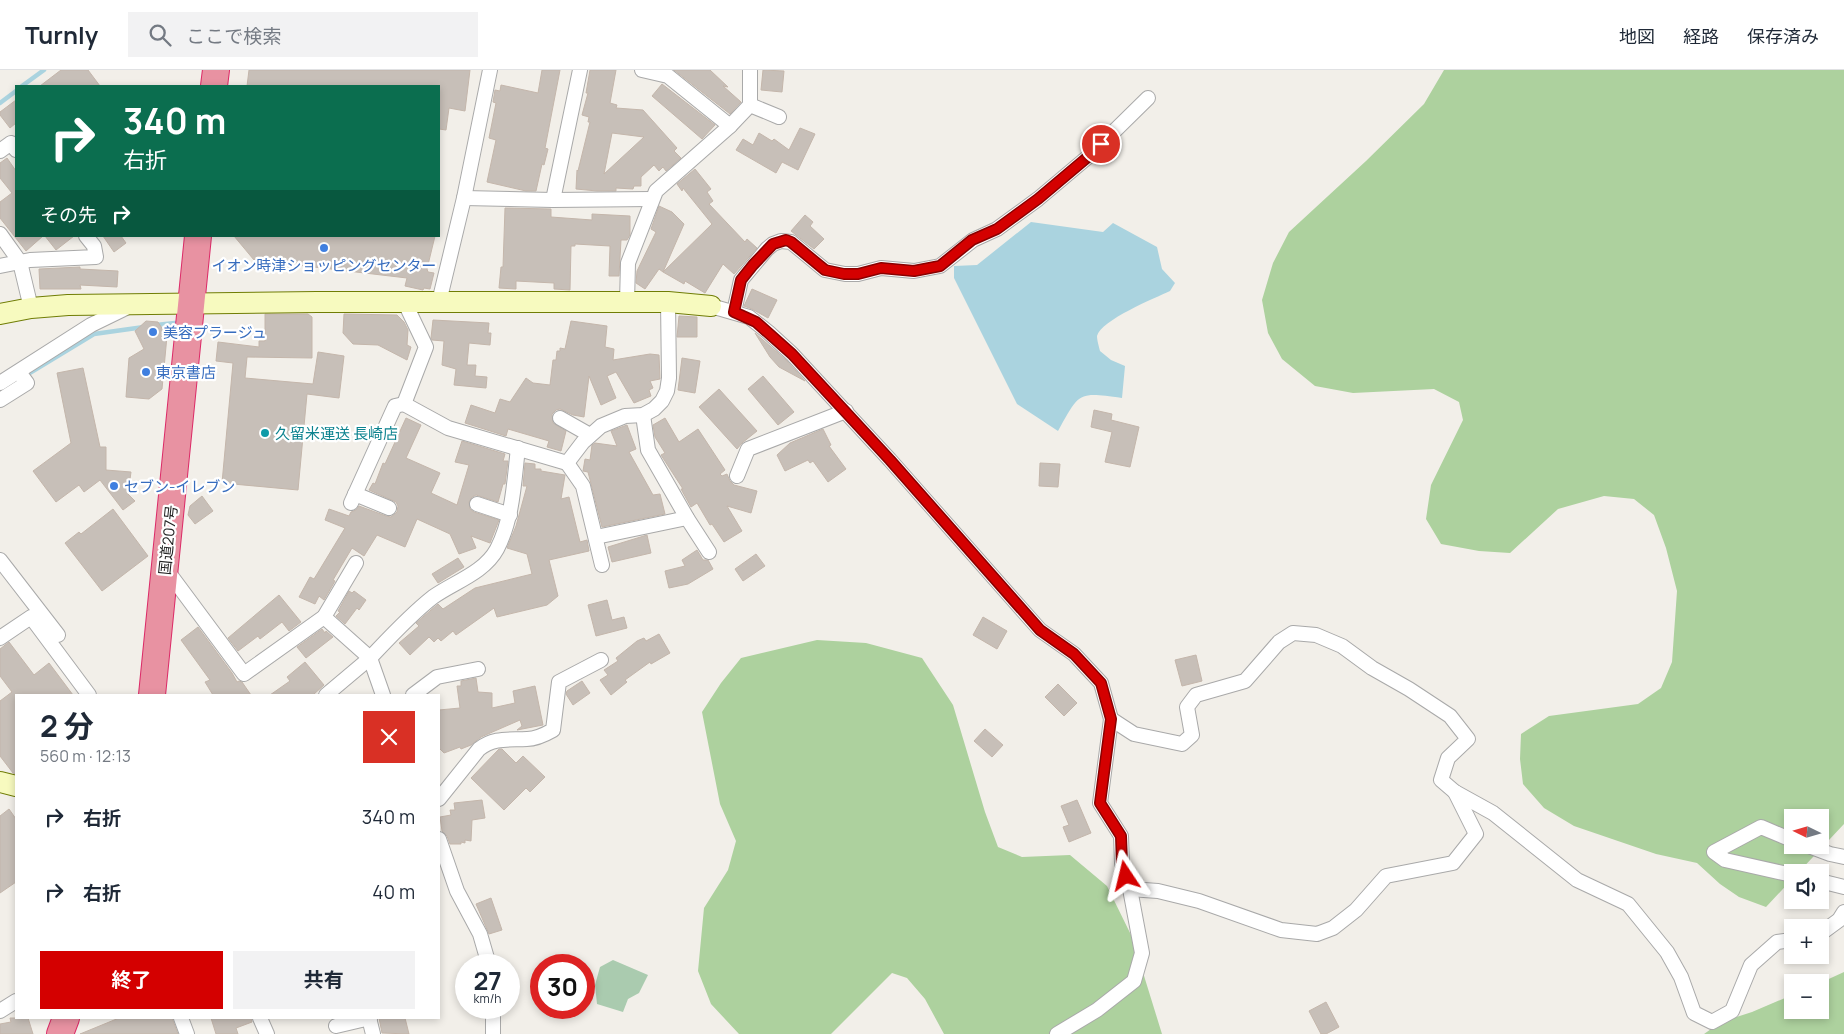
<!DOCTYPE html>
<html lang="ja">
<head>
<meta charset="utf-8">
<style>
	body { margin:0; font-family:Manrope,"Noto Sans JP",sans-serif; background:#f2f2f3; color:#1f2937; height:100vh; display:flex; flex-direction:column; font-size:19px; white-space:nowrap }
	* { box-sizing:border-box; margin:0 }
	p { font-size:16px; color:#747a83 }
	.icon { flex:none; width:28px; height:28px; fill:none; stroke:currentColor; stroke-width:2; stroke-linecap:round; stroke-linejoin:round }
	.map { position:relative; flex:1; overflow:hidden }
	.sheet { position:absolute; left:15px; top:624px; width:425px; height:325px; display:flex; flex-direction:column; background:#fff; border-radius:0px; box-shadow:0 2px 8px #0003 }
	.sheet>* { flex:none }
	.banner { position:absolute; left:15px; top:15px; width:425px; height:152px; border-radius:0px; box-shadow:0 2px 8px #0003; background:#0b6e4f; color:#fff; overflow:hidden }
	.needle { width:32px; rotate:275deg }
	.buttons { position:absolute; left:1784px; top:739px; display:grid; gap:10px }
	.buttons a { display:grid; place-items:center; width:45px; height:45px; border-radius:0px; background:#fff; box-shadow:0 2px 8px #0003; font-size:25px }
	.speed { position:absolute; left:455px; top:884px; display:flex; gap:10px; font-size:25px; font-weight:700; text-align:center }
	.speed>* { display:grid; place-content:center; width:65px; height:65px; border-radius:50%; background:#fff; box-shadow:0 2px 8px #0003; line-height:1 }
	.speed small { font-size:12px; font-weight:400 }
	.speed .limit { border:8px solid #d22; background:#fff; color:#111 }
	.pin { position:absolute; display:grid; place-items:center; width:42px; height:42px; color:#fff; margin:-21px; border:2px solid #fff; border-radius:50%; box-shadow:0 1px 5px #0007 }
	.me { position:absolute; width:55px; margin:-28px; rotate:350deg; stroke-linejoin:round; filter:drop-shadow(0 0 4px #0008) }
	.turn { display:flex; align-items:center; gap:18px; height:105px; padding:0 25px; font-size:22px }
	.turn .icon { width:65px; height:65px; stroke-width:2.5 }
	.turn b { display:block; font-size:35px; line-height:42px }
	.then { display:flex; align-items:center; height:48px; padding:0 25px; background:#0003; gap:10px; font-size:19px }
	.round { display:grid; place-items:center; flex:none; width:52px; height:52px; border-radius:0px; background:#f2f2f3 }
	.headline { display:flex; align-items:center; justify-content:space-between; height:85px; padding:0 25px }
	h1 { font-size:30px; font-weight:700; line-height:38px }
	.cta { display:flex; gap:10px; margin-top:auto; padding:10px 25px }
	.cta a { flex:1; height:58px; border-radius:0px; background:#d40000; color:#fff; font-size:20px; font-weight:700; line-height:58px; text-align:center }
	.cta a+a { background:#f2f2f3; color:#1f2937 }
	ul { padding:0; list-style:none }
	li { display:flex; align-items:center; gap:15px; height:75px; padding:0 25px }
	li div { flex:1 }
	li b { display:block; font-size:19px }
	li em { font-style:normal }
	header { display:flex; align-items:center; gap:30px; box-sizing:border-box; height:70px; padding:0 25px; background:#fff; border-bottom:1px solid #e0e1e3 }
	header strong { font-size:24px }
	nav { display:flex; gap:28px; margin-inline-start:auto; font-size:18px }
	.search { width:350px; height:45px; background:#f2f2f3; display:flex; align-items:center; gap:12px; box-sizing:border-box; padding:0 18px; border-radius:0px; color:#747a83; font-size:19px }
	.map>svg:first-child { display:block }
</style>
</head>
<body>
<header>
<strong>Turnly</strong>
<div class="search"><svg class="icon" aria-label="search" viewBox="0 0 24 24"><circle cx="10" cy="10" r="6"/><path d="M15 15l6 6"/></svg>ここで検索</div>
<nav><a>地図</a><a>経路</a><a>保存済み</a></nav>
</header>
<div class="map">
<svg width="1844" height="964" viewBox="0 0 1844 964">
	<rect width="100%" height="100%" fill="#f2efe9"/>
	<g fill="#add19e" fill-rule="evenodd">
		<path d="M1444,0h400v754l-78,83 -27,-10 -19,-13 -23,-21 -41,-9 -82,-28 -30,-18 -21,-24 -3,-25 1,-25 28,-18 89,-12 23,-16 11,-26 5,-71 -11,-43 -12,-33 -20,-16 -30,-3 -46,13 -48,44 -31,-2 -38,-7 -15,-25 5,-34 32,-65 -4,-18 -25,-13 -81,4 -38,-7 -33,-27 -14,-26 -6,-33 11,-37 16,-31 77,-71 58,-57zM1792,748h28v27h-28z"/>
		<polygon points="817,570 866,573 922,588 953,635 985,742 998,777 1022,787 1070,785 1107,816 1132,867 1162,964 944,964 925,929 907,908 892,903 831,964 739,964 711,934 698,901 704,838 728,800 736,771 720,734 702,642 721,613 741,588"/>
		<polygon points="1844,902 1844,964 1704,964 1721,952 1752,942 1792,925 1792,940 1820,940 1820,913"/>
	</g>
	<polygon fill="#aacbaf" points="613,890 648,905 639,923 628,929 623,942 597,934 595,915 600,897"/>
	<path fill="#aad3df" d="M1031,152l72,10 10,-9 44,24 5,22 13,14 -5,8c-15,7 -69,29 -73,45 0,4 2,11 3,15l11,9 14,6 -3,32c-45,-6 -42,-6 -64,33l-41,-27 -63,-126v-12l23,-1z"/>
	<g fill="none" stroke-linecap="round" stroke-linejoin="round">
		<g stroke="#aad3df" stroke-width="4.5">
			<polyline points="22,16 44,0"/>
			<polyline points="0,33 16,21"/>
			<polyline points="156,255 175,253"/>
			<polyline points="0,321 94,264 144,257"/>
		</g>
	</g>
	<g fill="#c7bfb8" stroke="#c4b6ab" fill-rule="evenodd">
		<polygon points="61,0 88,0 100,16 40,16"/>
		<polygon points="249,0 470,0 465,41 449,38 446,60 439,59 439,16 247,16"/>
		<polygon points="542,0 560,0 545,78 548,79 544,95 542,94 536,121 526,121 487,112 496,70 489,68 496,33 493,32 495,20 500,21 501,15 538,23"/>
		<path d="M590,0h26l-6,33 7,2 -1,3 27,2 34,38 -3,3 7,7 -15,13 -3,-4 -4,4 -5,-6 -13,12v9h-7l-1,3 -17,-1v3h-19l-21,-2 1,-19 1,1 12,-49h-2l1,-5 -7,-2 6,-22h-2zM612,63l32,4 -40,37z"/>
		<polygon points="674,0 710,0 728,17 723,16 741,32 730,44"/>
		<polygon points="763,0 784,1 782,22 761,20"/>
		<polygon points="662,14 715,55 702,69 652,26"/>
		<polygon points="16,30 16,53 10,58 0,45 0,42"/>
		<polygon points="800,58 815,64 798,100 782,92 776,103 736,80 743,69 753,75 759,63 772,71 774,69 789,80"/>
		<polygon points="7,88 16,101 16,166 43,166 26,181 0,148 0,132 12,123 0,108 0,93"/>
		<polygon points="695,99 711,119 707,122 713,131 709,134 745,172 747,169 757,178 734,204 723,194 705,223 685,211 684,214 663,202 712,154 683,118 682,121 677,114"/>
		<polygon points="659,136 672,142 684,154 663,202 659,199 645,219 636,213 637,201 656,162 651,159"/>
		<polygon points="505,138 551,139 551,147 592,150 592,144 630,146 630,165 627,170 621,170 619,206 609,206 610,176 575,174 575,176 571,176 570,220 554,219 554,213 516,211 516,219 499,218 501,197 503,197"/>
		<polygon points="805,145 813,152 810,156 824,169 814,179 791,161"/>
		<polygon points="45,166 74,166 56,180"/>
		<polygon points="103,166 121,166 126,173 114,182"/>
		<polygon points="234,166 435,166 427,199 428,202 434,203 430,219 424,218 423,220 405,216 407,208 254,190"/>
		<polygon points="80,197 80,199 118,201 117,217 80,215 81,219 40,219 39,199"/>
		<polygon points="752,219 777,230 768,248 752,239 744,236"/>
		<polygon points="265,244 308,244 312,247 312,288 247,287 245,308 313,314 318,282 344,286 339,328 307,324 298,420 222,413 233,293 216,291 218,272 259,277 259,271 265,271"/>
		<polygon points="344,244 397,245 404,252 408,260 407,275 411,277 407,290 378,275 353,274 343,263"/>
		<polygon points="679,246 697,247 697,267 677,267"/>
		<polygon points="433,250 489,253 488,263 491,263 490,275 469,273 467,295 476,295 475,306 487,307 486,318 454,315 456,299 442,295 444,271 432,270 431,268"/>
		<polygon points="146,251 158,252 167,266 162,319 149,329 126,327 129,288 144,279 135,261"/>
		<polygon points="571,251 607,256 605,277 614,279 613,290 650,284 659,285 660,309 650,311 653,318 649,320 651,326 634,333 616,302 607,306 616,328 601,335 589,306 584,347 573,345 560,339 556,340 552,344 553,353 566,361 561,381 547,377 549,371 508,359 506,366 465,353 471,335 495,343 500,329 510,332 526,308 533,313 550,315 553,290 556,290 557,281 560,281 560,278 565,279"/>
		<polygon points="755,263 786,290 805,311 779,297 770,287"/>
		<polygon points="682,288 700,291 695,323 678,320"/>
		<polygon points="83,298 100,377 106,377 106,400 131,402 128,424 135,431 123,440 100,410 84,422 79,415 56,432 33,401 71,373 57,303"/>
		<polygon points="763,306 794,342 778,355 748,319"/>
		<polygon points="719,319 757,361 742,373 737,379 699,337"/>
		<polygon points="1094,340 1112,344 1111,350 1139,357 1130,397 1105,392 1112,362 1091,357"/>
		<polygon points="406,348 421,355 406,388 440,403 431,423 457,435 469,395 455,392 462,371 505,384 503,391 508,391 505,414 503,414 498,432 476,425 472,427 469,432 470,439 474,442 499,450 490,473 471,466 476,478 459,484 450,464 417,449 405,477 377,465 364,486 352,478 333,510 335,511 324,530 319,526 315,534 299,527 310,507 314,509 345,458 325,450 329,439 349,446 351,442 356,440 359,436 386,446 391,447 397,442 398,436 396,432 369,420 373,413 375,414 383,393 385,394"/>
		<polygon points="665,348 679,372 698,359 725,400 720,404 722,406 727,404 730,411 734,415 757,421 751,443 727,436 742,461 724,472 712,454 710,455 697,433 691,437 681,419 683,419 661,385 665,383 655,367 653,355"/>
		<polygon points="627,355 636,379 629,382 653,425 660,424 665,444 602,457 588,402 583,401 585,389 590,390 592,375 595,373 617,376 611,361"/>
		<polygon points="823,359 831,375 829,376 846,399 828,412 813,391 810,393 808,390 785,401 777,385 790,373"/>
		<polygon points="525,393 535,394 535,399 541,399 541,401 565,405 561,429 569,427 580,472 587,470 589,481 549,490 558,526 547,535 497,547 494,538 456,565 453,561 441,571 438,568 434,572 429,567 410,585 399,573 419,556 416,553 438,534 443,539 475,518 532,504 527,484 507,478 516,456 527,416 523,416"/>
		<polygon points="1040,393 1060,394 1058,417 1039,416"/>
		<polygon points="202,426 213,441 195,454 188,445 190,436"/>
		<polygon points="113,439 148,486 102,521 65,473 79,462 81,464"/>
		<polygon points="647,465 651,483 612,492 608,477"/>
		<polygon points="697,480 703,490 708,490 713,499 688,514 669,518 665,501 685,496 682,490"/>
		<polygon points="756,484 765,496 743,511 735,499"/>
		<polygon points="458,488 464,497 438,513 432,504"/>
		<polygon points="349,521 352,523 354,521 366,530 359,540 357,538 345,554 336,546 340,542 338,541"/>
		<polygon points="279,525 301,552 289,561 282,552 260,569 258,566 238,581 228,568"/>
		<polygon points="607,530 612,550 624,547 627,558 596,566 588,535"/>
		<polygon points="983,547 1007,561 997,579 973,565"/>
		<polygon points="198,557 232,603 237,612 239,611 242,612 251,625 213,625 205,612 210,610 181,570"/>
		<polygon points="322,559 325,563 326,561 333,567 306,588 297,577"/>
		<polygon points="659,564 670,583 651,594 650,592 625,610 627,612 611,625 600,610 608,605 604,600 618,591 616,588 637,571 644,568 646,571"/>
		<polygon points="9,572 34,605 49,593 73,625 16,625 16,704 13,703 0,686 0,631 12,622 0,606 0,579"/>
		<polygon points="1196,585 1202,611 1182,616 1175,590"/>
		<polygon points="305,592 324,615 313,625 270,625 290,611 287,607"/>
		<polygon points="476,608 478,622 492,623 492,638 515,633 513,621 535,616 543,655 517,660 522,656 520,650 481,667 471,675 461,679 460,677 444,683 439,678 439,640 460,638 457,616 461,616 461,611"/>
		<polygon points="582,611 590,623 573,635 566,624 567,621"/>
		<polygon points="1058,614 1077,633 1064,646 1045,627"/>
		<polygon points="985,659 1003,675 992,687 974,671"/>
		<polygon points="499,679 502,679 516,693 523,686 545,707 530,722 526,718 504,740 471,708"/>
		<polygon points="482,730 485,748 472,750 471,771 465,770 465,773 461,772 461,774 450,774 447,766 442,761 440,747 451,745 450,740 455,740 454,733"/>
		<polygon points="1077,730 1091,763 1069,772 1063,757 1069,755 1061,736"/>
		<polygon points="9,739 16,749 16,812 0,823 0,746"/>
		<polygon points="491,828 502,860 489,864 476,834"/>
		<polygon points="1326,932 1339,957 1326,964 1321,964 1309,941"/>
		<polygon points="10,948 28,948 33,964 0,964 0,954 11,952"/>
		<polygon points="119,948 172,948 178,964 80,964"/>
		<polygon points="211,948 251,948 252,952 236,958 238,964 216,964"/>
		<polygon points="379,948 405,948 409,964 382,963"/>
	</g>
	<g fill="none" stroke-linecap="round" stroke-linejoin="round">
		<g stroke="#a9a9a9" stroke-width="16">
			<g id="street">
				<polyline points="642,0 668,6 730,56"/>
				<polyline points="750,35 779,47"/>
				<polyline points="0,81 11,73 16,80"/>
				<polyline points="464,128 553,130 652,129"/>
				<polyline points="553,130 580,0"/>
				<polyline points="0,164 20,192 31,238"/>
				<polyline points="0,196 30,190 96,187 94,176 86,166"/>
				<polyline points="439,232 464,128 490,0"/>
				<polyline points="627,232 628,193 656,121 730,56 750,35 750,0"/>
				<polyline points="405,233 426,277 404,334 448,358 567,393 583,372 601,356 625,346 643,345 654,339 662,331 667,321 669,308 668,232"/>
				<polyline points="711,236 749,247 768,262 792,284 890,390 1040,560 1074,584 1101,613 1111,649 1100,733 1121,766 1122,793 1130,819 1142,883 1134,911 1097,940 1057,964"/>
				<polyline points="734,242 741,210 767,179 773,174 781,171 791,172 825,200 845,204 858,204 881,198 914,201 940,196 973,170 997,159 1038,129 1089,86 1148,28"/>
				<polyline points="0,313 91,255 130,236"/>
				<polyline points="0,330 27,313 19,302"/>
				<polyline points="643,345 648,380 687,448 709,482"/>
				<polyline points="560,348 590,365"/>
				<polyline points="567,393 583,416 602,495"/>
				<polyline points="737,406 748,379 846,341"/>
				<polyline points="355,424 389,438"/>
				<polyline points="351,433 395,336 404,334"/>
				<polyline points="477,434 510,445"/>
				<polyline points="596,467 687,448"/>
				<polyline points="0,490 58,565"/>
				<polyline points="166,499 244,604 324,547 356,493"/>
				<polyline points="324,547 370,588 326,625"/>
				<polyline points="0,568 31,547 89,625"/>
				<path d="M383,625l-13,-37c20,-21 40,-43 63,-61 21,-15 51,-24 64,-48 16,-31 17,-67 21,-101"/>
				<polyline points="413,625 437,607 478,599"/>
				<polyline points="1111,649 1134,664 1182,674 1192,665 1187,637 1196,625 1245,611 1279,572 1293,563 1316,565 1342,576 1372,598 1409,619 1450,646 1468,669 1448,688 1441,710 1455,722 1493,743 1577,810 1628,834 1667,882 1681,907 1694,943 1712,952 1732,941 1751,895 1777,872 1792,870"/>
				<path d="M439,729l40,-50c15,-12 30,-9 48,-10 9,0 19,-5 26,-9l6,-48 42,-22"/>
				<polyline points="439,769 457,821 480,864 489,895"/>
				<polyline points="1792,770 1761,757 1714,782 1725,790 1792,805"/>
				<polyline points="1806,775 1830,784 1844,787"/>
				<polyline points="1820,811 1844,817"/>
				<polyline points="1130,819 1158,821 1199,831 1281,860 1317,864 1333,858 1356,840 1386,806 1453,793 1476,764 1455,722"/>
				<polyline points="1820,864 1839,850 1844,842"/>
				<polyline points="0,941 16,931"/>
				<polyline points="181,948 187,964"/>
				<polyline points="260,948 267,964"/>
				<polyline points="369,948 373,964"/>
				<polyline points="336,956 370,948"/>
				<polyline points="493,964 493,938"/>
			</g>
		</g>
		<g stroke="#707d05" stroke-width="22">
			<g id="secondary">
				<polyline points="0,244 31,238 68,235 317,232 668,232 711,236"/>
				<polyline points="0,712 16,716"/>
			</g>
		</g>
		<g stroke="#dc2a67" stroke-width="28">
			<g id="highway">
				<polyline points="214,16 216,0"/>
				<polyline points="152,625 198,166"/>
				<polyline points="60,964 66,948"/>
			</g>
		</g>
		<use href="#street" stroke="#fff" stroke-width="14"/>
		<use href="#secondary" stroke="#f7fabf" stroke-width="20"/>
		<use href="#highway" stroke="#e892a2" stroke-width="26"/>
	</g>
	<g fill="none" stroke-linecap="round" stroke-linejoin="round">
		<g stroke="#8a0000" stroke-width="12">
			<polyline id="route" points="1101,74 1089,86 1038,129 997,159 972,170 940,196 914,201 881,198 858,204 844,204 825,200 791,172 786,170 773,174 753,195 741,210 734,242 756,252 792,284 890,390 1040,560 1074,584 1101,613 1111,649 1100,733 1121,766 1122,794 1126,806"/>
		</g>
		<use href="#route" stroke="#d40000" stroke-width="9"/>
	</g>
	<g fill="#3f7fe0" stroke="#fff" stroke-width="2">
		<circle cx="324" cy="178" r="5"/>
		<circle cx="153" cy="262" r="5"/>
		<circle cx="146" cy="302" r="5"/>
		<circle cx="114" cy="416" r="5"/>
	</g>
	<circle fill="#0f9aa8" stroke="#fff" stroke-width="2" cx="265" cy="363" r="5"/>
	<g text-anchor="middle" dominant-baseline="central" stroke-width="4.5" stroke-linejoin="round" paint-order="stroke">
		<g font-size="15" fill="#366cbe" stroke="#fff" text-anchor="start">
			<text x="324" y="195" text-anchor="middle">イオン時津ショッピングセンター</text>
			<text x="163" y="262">美容プラージュ</text>
			<text x="156" y="302">東京書店</text>
			<text x="124" y="416">セブン-イレブン</text>
		</g>
		<g font-size="15" fill="#0d838f" stroke="#fff" text-anchor="start">
			<text x="275" y="363">久留米運送 長崎店</text>
		</g>
		<g font-size="15" fill="#222" stroke="#fff">
			<text transform="translate(168 470) rotate(-84)">国道207号</text>
		</g>
	</g>
</svg>
<div class="buttons">
<a><svg class="needle" viewBox="-14 -14 28 28"><path d="M0-13l5 13h-10z" fill="#e53935"/><path d="M0 13l5-13h-10z" fill="#747a83"/></svg></a>
<a><svg class="icon" aria-label="sound" viewBox="0 0 24 24"><path d="M4 9h4l5-4v14l-5-4H4zM17 9q2 3 0 6"/></svg></a>
<a>+</a>
<a>−</a>
</div>
<div class="speed"><div>27<small>km/h</small></div><div class="limit">30</div></div>
<div class="pin" style="left:1101px;top:74px;background:#d93025"><svg class="icon" aria-label="arrive" viewBox="0 0 24 24"><path d="M6 21V4h12l-3 4 3 4H6"/></svg></div>
<svg class="me" style="left:1126px;top:806px" viewBox="-20 -20 40 40"><path d="M0-17L14 15 0 8-14 15z" fill="#d40000" stroke="#fff" stroke-width="4"/></svg>
<div class="banner">
<div class="turn"><svg class="icon" aria-label="right" viewBox="0 0 24 24"><path d="M7 20v-9h11M14 6l5 5-5 5"/></svg><div><b>340 m</b>右折</div></div>
<div class="then">その先<svg class="icon" aria-label="right" viewBox="0 0 24 24"><path d="M7 20v-9h11M14 6l5 5-5 5"/></svg></div>
</div>
<section class="sheet">
<div class="headline"><div><h1>2 分</h1><p>560 m · 12:13</p></div><a class="round" style="background:#d93025;color:#fff"><svg class="icon" aria-label="close" viewBox="0 0 24 24"><path d="M6 6l12 12M18 6L6 18"/></svg></a></div>
<ul>
<li><svg class="icon" aria-label="right" viewBox="0 0 24 24"><path d="M7 20v-9h11M14 6l5 5-5 5"/></svg><div><b>右折</b></div><em>340 m</em></li>
<li><svg class="icon" aria-label="right" viewBox="0 0 24 24"><path d="M7 20v-9h11M14 6l5 5-5 5"/></svg><div><b>右折</b></div><em>40 m</em></li>
</ul>
<div class="cta"><a>終了</a><a>共有</a></div>
</section>
</div>
</body>
</html>
